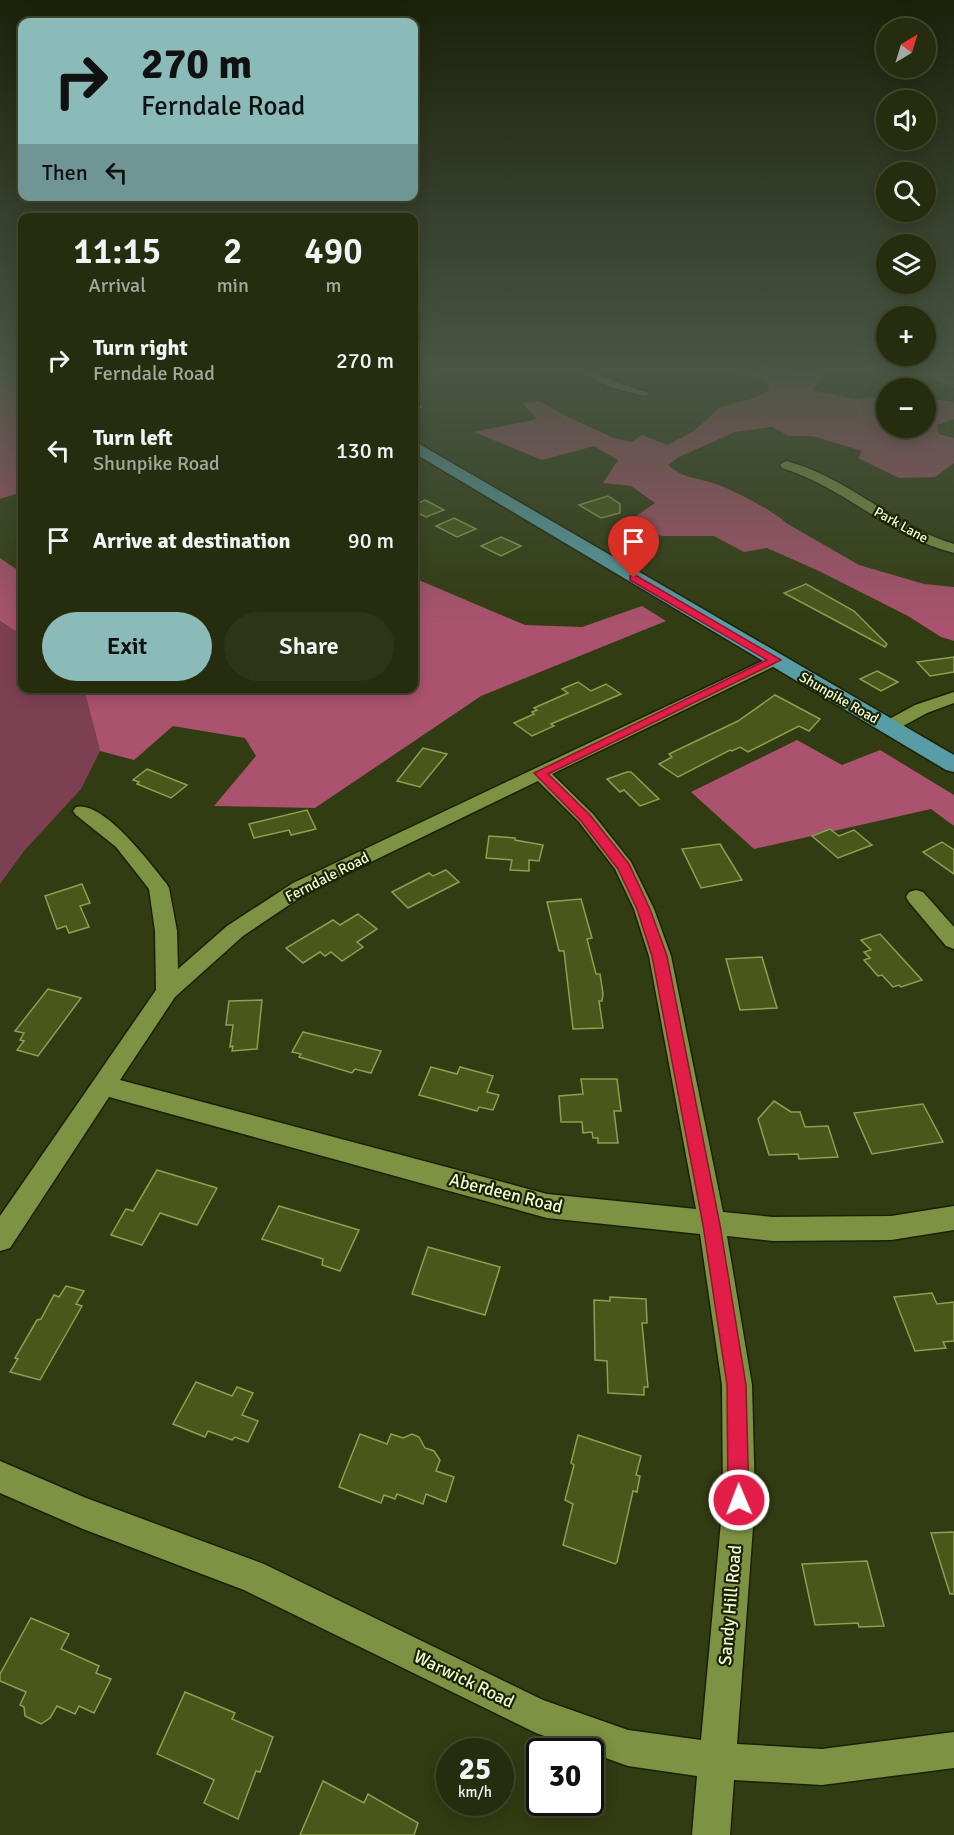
<!DOCTYPE html>
<html lang="en">
<head>
<meta charset="utf-8">
<style>
	body { margin:0; font-family:Signika,sans-serif; background:#2e3517; color:#f1f3f6; height:100vh; display:flex; flex-direction:column; font-size:22px; white-space:nowrap }
	* { box-sizing:border-box; margin:0 }
	p { font-size:20px; color:#a4a89e }
	.icon { flex:none; width:33px; height:33px; fill:none; stroke:currentColor; stroke-width:2; stroke-linecap:round; stroke-linejoin:round }
	.map { position:relative; flex:1; overflow:hidden }
	.panel { position:absolute; left:18px; top:213px; width:400px; height:480px; display:flex; flex-direction:column; background:#262d0e; border-radius:12px; box-shadow:0 3px 15px #0003,0 0 0 2px #42492e }
	.panel>* { flex:none }
	.banner { position:absolute; left:18px; top:18px; width:400px; height:183px; border-radius:12px; box-shadow:0 3px 15px #0003,0 0 0 2px #42492e; background:#8bbbb9; color:#111; overflow:hidden }
	.needle { width:39px; rotate:38deg }
	.tools { position:absolute; left:876px; top:18px; display:grid; gap:12px }
	.tools a { display:grid; place-items:center; width:60px; height:60px; border-radius:50%; background:#262d0e; box-shadow:0 3px 15px #0003,0 0 0 2px #42492e; font-size:30px }
	.speed { position:absolute; left:436px; top:1738px; display:flex; gap:12px; font-size:30px; font-weight:700; text-align:center }
	.speed>* { display:grid; place-content:center; width:78px; height:78px; border-radius:50%; background:#262d0e; box-shadow:0 3px 15px #0003,0 0 0 2px #42492e; line-height:1 }
	.speed small { font-size:15px; font-weight:400 }
	.speed .limit { border:3px solid #111; border-radius:9px; background:#fff; color:#111 }
	.pin { position:absolute; display:grid; place-items:center; width:51px; height:51px; color:#fff; margin:-62px -26px; border-radius:50% 50% 50% 0; rotate:-45deg; box-shadow:0 0 6px #0007 }
	.pin .icon { rotate:45deg }
	.me { position:absolute; width:66px; margin:-33px; rotate:359deg; stroke-linejoin:round; filter:drop-shadow(0 0 4px #0008) }
	.turn { display:flex; align-items:center; gap:21px; height:126px; padding:0 24px; font-size:27px }
	.turn .icon { width:78px; height:78px; stroke-width:2.5 }
	.turn b { display:block; font-size:42px; line-height:51px }
	.then { display:flex; align-items:center; height:57px; padding:0 24px; background:#0003; gap:12px; font-size:22px }
	.eta { display:flex; justify-content:space-evenly; align-items:center; height:102px; text-align:center }
	.eta b { font-size:36px; font-weight:600; line-height:42px }
	.cta { display:flex; gap:12px; margin-top:auto; padding:12px 24px }
	.cta a { flex:1; height:69px; border-radius:36px; background:#8bbbb9; color:#111; font-size:24px; font-weight:600; line-height:69px; text-align:center }
	.cta a+a { background:#2e3517; color:#f1f3f6 }
	ul { padding:0; list-style:none }
	li { display:flex; align-items:center; gap:18px; height:90px; padding:0 24px }
	li div { flex:1 }
	li b { display:block; font-size:22px }
	li em { font-style:normal }
	.map>svg:first-child { display:block }
</style>
</head>
<body>
<div class="map">
<svg width="954" height="1835" viewBox="0 0 954 1835">
	<rect width="100%" height="100%" fill="#323c12"/>
	<polygon fill="#7d4053" points="0,621 22,635 22,688 84,689 100,751 81,789 24,851 0,884"/>
	<g fill="#aa526e">
		<polygon points="0,367 22,367 22,492 0,499"/>
		<path d="M712,367h41l6,6 59,-1 8,4 -14,14 42,9 32,-3v32h40v-30l28,4v17l-17,6 2,9 15,4v25l-19,14 -36,1 -41,-20 4,-7 -50,-15h-23l-17,-9 -37,5 -56,25 -11,8c14,13 30,13 48,19 15,5 60,28 70,39l73,42 65,19 30,3v54l-13,-4 -33,-21 -89,-45 -52,-23 -23,4 -30,-16h-52l-42,-9 35,-24 -24,-17 -28,-3 15,-23 -24,-14 -52,14 -68,-28 63,-13 -15,-16 17,-2 31,17 44,20 18,4 10,-7 26,10 26,-14 26,-24 31,-8 18,-8 -3,-11z"/>
		<polygon points="914,367 954,370 954,387 909,370"/>
		<polygon points="0,558 22,573 22,635 0,621"/>
		<polygon points="414,578 525,625 582,627 642,606 666,621 481,696 315,808 214,806 256,756 245,738 173,726 134,760 100,751 84,689 414,688"/>
		<polygon points="797,740 842,765 880,750 954,795 954,826 931,809 754,849 691,792"/>
	</g>
	<g fill="#49571b" stroke="#8ba051" stroke-width="1.5">
		<polygon points="608,496 620,504 620,513 601,518 579,505"/>
		<polygon points="425,500 444,510 426,517 414,511 414,505"/>
		<polygon points="454,518 476,529 457,537 436,526"/>
		<polygon points="501,537 521,546 501,556 481,546"/>
		<polygon points="806,584 854,611 887,644 885,647 784,593"/>
		<polygon points="954,657 954,672 930,676 917,662"/>
		<polygon points="877,671 898,682 881,691 860,679"/>
		<polygon points="578,682 591,691 606,684 621,694 551,724 554,726 532,736 514,723 534,714 532,712 537,710 534,708 568,693 562,689"/>
		<polygon points="775,695 820,719 809,731 799,726 748,752 740,747 732,751 730,750 678,777 659,764 672,757 669,754 738,721"/>
		<polygon points="423,748 447,754 420,787 397,781"/>
		<polygon points="147,769 187,785 171,798 137,784 139,782 133,780"/>
		<polygon points="627,772 631,772 659,799 640,806 624,790 620,792 607,779"/>
		<polygon points="307,810 316,829 291,835 289,830 254,838 249,824"/>
		<polygon points="830,829 839,836 854,830 872,845 838,858 812,836"/>
		<polygon points="489,836 515,838 515,840 543,845 539,861 529,860 529,871 510,870 512,860 486,858"/>
		<polygon points="942,842 954,850 954,874 923,852"/>
		<polygon points="720,844 742,880 701,888 682,849"/>
		<polygon points="446,870 459,882 408,908 392,892 429,873 433,876"/>
		<polygon points="82,884 90,903 80,906 89,927 69,933 66,926 57,929 45,896"/>
		<polygon points="581,899 592,938 587,939 596,974 600,974 603,994 602,1001 599,1001 603,1028 573,1029 564,951 559,951 547,902"/>
		<polygon points="358,914 377,929 357,942 363,947 342,961 331,952 325,956 320,952 303,963 286,948 333,920 340,925"/>
		<polygon points="880,934 922,980 901,987 899,985 893,987 882,975 878,976 864,960 870,958 864,952 871,950 861,940"/>
		<polygon points="762,957 777,1008 740,1010 726,959"/>
		<polygon points="48,989 81,998 38,1056 17,1050 24,1041 20,1040 24,1033 15,1031"/>
		<polygon points="262,1000 257,1049 232,1051 233,1046 230,1047 233,1025 226,1025 229,1001"/>
		<polygon points="303,1032 381,1051 371,1073 355,1069 352,1073 299,1057 301,1054 292,1052"/>
		<polygon points="431,1067 457,1074 460,1067 493,1076 487,1092 499,1095 493,1110 479,1107 477,1111 419,1095"/>
		<polygon points="581,1079 617,1079 621,1111 614,1111 618,1143 598,1143 598,1138 593,1138 592,1132 583,1133 582,1122 561,1122 559,1096 583,1094"/>
		<polygon points="774,1101 791,1112 800,1112 805,1127 828,1126 838,1157 799,1159 798,1154 769,1155 758,1119"/>
		<polygon points="923,1104 943,1142 872,1154 854,1113"/>
		<polygon points="157,1170 217,1188 197,1225 160,1213 142,1245 111,1235 126,1209 133,1211"/>
		<polygon points="279,1206 359,1230 340,1271 322,1265 323,1259 262,1239"/>
		<polygon points="428,1247 500,1267 485,1315 412,1294"/>
		<polygon points="66,1286 84,1291 76,1304 82,1306 40,1380 10,1372 18,1359 15,1358 37,1320 41,1319 54,1295 59,1297"/>
		<polygon points="932,1293 937,1304 954,1302 954,1341 943,1342 946,1348 915,1351 894,1297"/>
		<polygon points="610,1297 646,1299 647,1323 642,1323 648,1387 644,1387 644,1395 608,1393 607,1361 595,1360 594,1300 610,1301"/>
		<polygon points="196,1382 232,1396 237,1387 253,1393 242,1415 258,1421 248,1442 235,1437 232,1440 208,1431 205,1437 173,1424"/>
		<polygon points="360,1434 387,1444 391,1434 403,1438 412,1434 419,1437 425,1448 434,1451 440,1460 436,1471 454,1477 446,1502 426,1494 423,1504 397,1494 395,1499 384,1495 381,1503 339,1487"/>
		<polygon points="578,1435 641,1456 636,1475 640,1476 637,1492 633,1491 617,1562 615,1564 563,1545 573,1504 565,1500 574,1465 571,1463"/>
		<polygon points="954,1532 954,1594 950,1594 931,1533"/>
		<polygon points="867,1561 884,1626 859,1627 858,1623 815,1625 802,1564"/>
		<polygon points="31,1618 69,1634 61,1649 99,1666 96,1673 111,1679 94,1713 79,1706 75,1714 57,1706 50,1718 41,1724 25,1716 24,1707 20,1705 26,1692 0,1681 0,1674"/>
		<polygon points="185,1692 235,1713 232,1719 273,1737 260,1772 256,1771 238,1819 204,1803 214,1780 157,1754"/>
		<polygon points="323,1781 364,1803 368,1794 418,1823 414,1835 300,1835"/>
	</g>
	<g fill="none" stroke-linecap="round" stroke-linejoin="round">
		<g stroke="#1b2108" stroke-width="3">
			<g id="minor">
				<polygon points="569,367 583,367 618,383 650,393 644,396 610,387"/>
				<polygon points="948,367 954,367 954,370 949,369"/>
				<polygon points="414,404 421,405 423,407 414,411"/>
				<path d="M786,461c62,16 107,65 168,83v9c-64,-16 -110,-66 -172,-85l-2,-3z"/>
				<path d="M775,655l8,5 -2,3 -229,111 41,40 38,48 23,47 17,47 52,256 50,5 118,-1 63,-10v24l-63,10 -118,1 -46,-5 25,149 3,115 -18,244 85,5 132,-17v36l-132,17 -88,-5 -4,55h-38l5,-59 -69,-10 -92,-33 -292,-143 -161,-61 -83,-36v-32l86,37 178,66 279,136 85,30 73,10 22,-240 -1,-115 -22,-151 -153,-16 -438,-121 -99,151 -10,3v-35l156,-226 -1,-59 -6,-42 -33,-42 -40,-32 -3,-4 3,-4c27,-7 75,57 90,76l3,5 8,43 1,38 49,-43 66,-43zM538,781l41,41 36,47 19,40 15,47 47,253 -149,-15 -427,-114 55,-83 68,-61 64,-43z"/>
				<polygon points="954,692 954,703 927,713 894,731 882,731 879,727 882,723 915,705"/>
				<polygon points="916,890 923,892 954,927 954,949 946,946 909,902 906,897 909,892"/>
			</g>
		</g>
		<g stroke="#1b2108" stroke-width="3">
			<polygon id="major" points="414,441 954,755 954,772 946,770 414,453"/>
		</g>
		<use href="#minor" fill="#7e9243" fill-rule="evenodd"/>
		<use href="#major" fill="#589da5" fill-rule="evenodd"/>
	</g>
	<linearGradient id="sky" x2="0" y2="1"><stop stop-color="#1c210a"/><stop offset="0.59" stop-color="#495644"/><stop offset="1" stop-color="#495644" stop-opacity="0"/></linearGradient>
	<rect width="954" height="624" fill="url(#sky)"/>
	<polygon fill="#e11d48" stroke="#92132f" stroke-width="1.5" points="630,576 637,576 781,660 548,774 590,815 629,864 650,909 667,956 720,1225 746,1385 749,1500 746,1507 739,1510 731,1507 728,1500 727,1385 703,1225 652,956 637,909 618,869 581,821 534,773 767,660 630,580"/>
	<g text-anchor="middle" dominant-baseline="central" stroke-width="4.5" stroke-linejoin="round" paint-order="stroke">
		<g font-size="14" fill="#effbd3" stroke="#1a2202">
			<text transform="translate(901 525) rotate(29)">Park Lane</text>
			<text transform="translate(839 698) rotate(30)">Shunpike Road</text>
		</g>
		<g font-size="15" fill="#effbd3" stroke="#1a2202">
			<text transform="translate(327 877) rotate(-27)">Ferndale Road</text>
		</g>
		<g font-size="18" fill="#effbd3" stroke="#1a2202">
			<text transform="translate(506 1193) rotate(14)">Aberdeen Road</text>
			<text transform="translate(730 1605) rotate(-85)">Sandy Hill Road</text>
			<text transform="translate(464 1679) rotate(26)">Warwick Road</text>
		</g>
	</g>
</svg>
<div class="tools">
<a><svg class="needle" viewBox="-14 -14 28 28"><path d="M0-13l5 13h-10z" fill="#e53935"/><path d="M0 13l5-13h-10z" fill="#a4a89e"/></svg></a>
<a><svg class="icon" aria-label="sound" viewBox="0 0 24 24"><path d="M4 9h4l5-4v14l-5-4H4zM17 9q2 3 0 6"/></svg></a>
<a><svg class="icon" aria-label="search" viewBox="0 0 24 24"><circle cx="10" cy="10" r="6"/><path d="M15 15l6 6"/></svg></a>
<a><svg class="icon" aria-label="layers" viewBox="0 0 24 24"><path d="M12 4l9 5-9 5-9-5zM3 14l9 5 9-5"/></svg></a>
<a>+</a>
<a>−</a>
</div>
<div class="speed"><div>25<small>km/h</small></div><div class="limit">30</div></div>
<div class="pin" style="left:634px;top:578px;background:#d93025"><svg class="icon" aria-label="arrive" viewBox="0 0 24 24"><path d="M6 21V4h12l-3 4 3 4H6"/></svg></div>
<svg class="me" style="left:739px;top:1500px" viewBox="-20 -20 40 40"><circle r="17" fill="#e11d48" stroke="#fff" stroke-width="3"/><path d="M0-11L8 9 0 5-8 9z" fill="#fff"/></svg>
<div class="banner">
<div class="turn"><svg class="icon" aria-label="right" viewBox="0 0 24 24"><path d="M7 20v-9h11M14 6l5 5-5 5"/></svg><div><b>270 m</b>Ferndale Road</div></div>
<div class="then">Then<svg class="icon" aria-label="left" viewBox="0 0 24 24"><path d="M17 20v-9H6M10 6l-5 5 5 5"/></svg></div>
</div>
<section class="panel">
<div class="eta">
<div><b>11:15</b><p>Arrival</p></div>
<div><b>2</b><p>min</p></div>
<div><b>490</b><p>m</p></div>
</div>
<ul>
<li><svg class="icon" aria-label="right" viewBox="0 0 24 24"><path d="M7 20v-9h11M14 6l5 5-5 5"/></svg><div><b>Turn right</b><p>Ferndale Road</p></div><em>270 m</em></li>
<li><svg class="icon" aria-label="left" viewBox="0 0 24 24"><path d="M17 20v-9H6M10 6l-5 5 5 5"/></svg><div><b>Turn left</b><p>Shunpike Road</p></div><em>130 m</em></li>
<li><svg class="icon" aria-label="arrive" viewBox="0 0 24 24"><path d="M6 21V4h12l-3 4 3 4H6"/></svg><div><b>Arrive at destination</b></div><em>90 m</em></li>
</ul>
<div class="cta"><a>Exit</a><a>Share</a></div>
</section>
</div>
</body>
</html>
